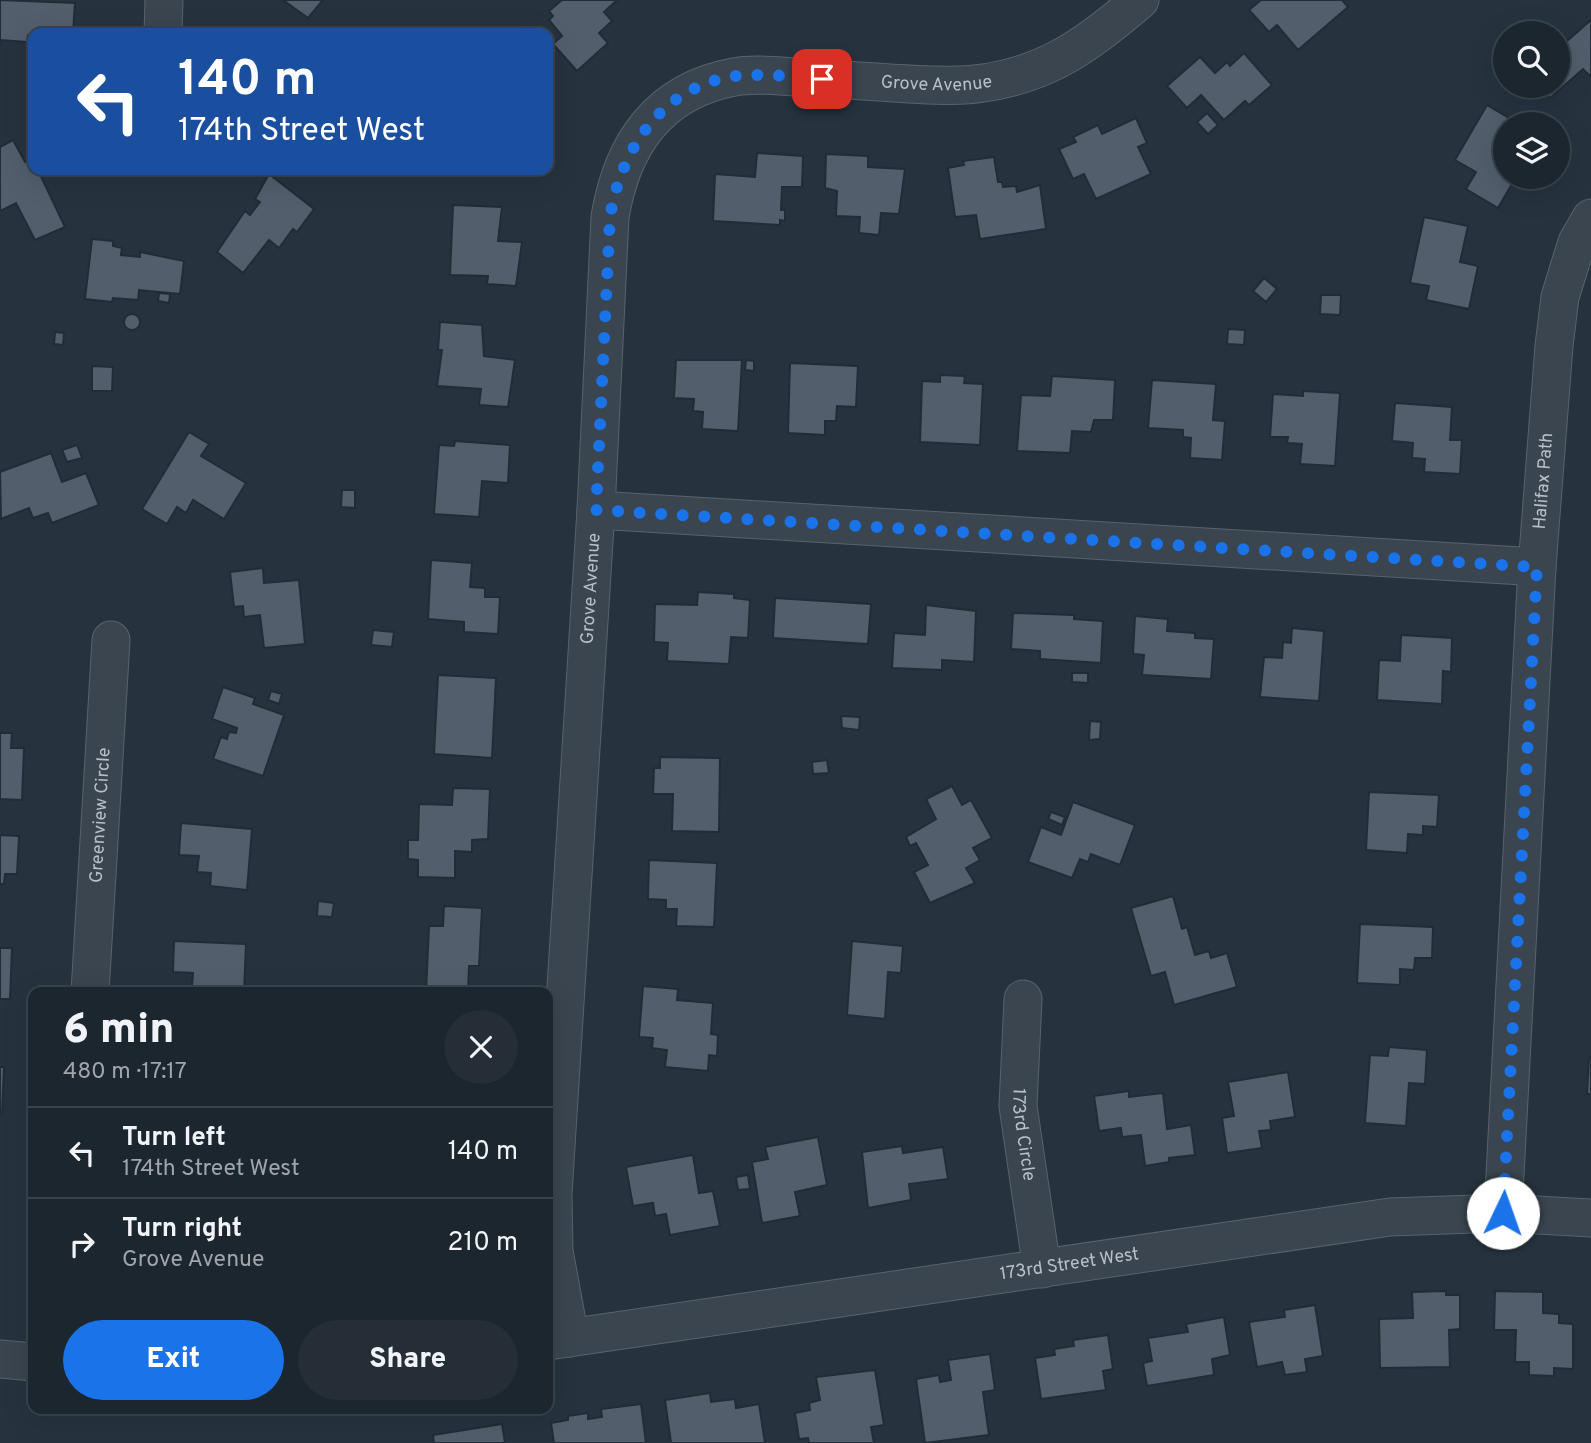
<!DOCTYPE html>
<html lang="en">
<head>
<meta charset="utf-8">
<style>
	body { margin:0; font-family:Overpass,sans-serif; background:#252e37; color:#f1f3f6; height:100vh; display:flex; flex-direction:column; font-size:26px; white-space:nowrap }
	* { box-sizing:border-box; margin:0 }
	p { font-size:23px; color:#a0a5aa }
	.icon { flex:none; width:38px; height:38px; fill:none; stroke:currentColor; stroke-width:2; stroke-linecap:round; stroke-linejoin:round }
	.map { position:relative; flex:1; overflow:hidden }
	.details { position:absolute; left:28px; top:987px; width:525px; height:427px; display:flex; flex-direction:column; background:#1c262f; border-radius:14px; box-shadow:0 7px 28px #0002,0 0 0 2px #3a434b }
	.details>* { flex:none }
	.hud { position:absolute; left:28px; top:28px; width:525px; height:147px; border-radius:14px; box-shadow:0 7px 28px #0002,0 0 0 2px #3a434b; background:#1a4fa0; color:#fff; overflow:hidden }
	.tools { position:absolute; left:1493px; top:21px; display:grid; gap:14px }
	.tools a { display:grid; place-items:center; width:77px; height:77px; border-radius:50%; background:#1c262f; box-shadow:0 7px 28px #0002,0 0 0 2px #3a434b; font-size:35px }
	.pin { position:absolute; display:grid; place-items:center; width:60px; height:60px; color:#fff; margin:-30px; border-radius:14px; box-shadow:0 4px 10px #0006 }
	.me { position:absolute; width:77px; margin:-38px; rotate:3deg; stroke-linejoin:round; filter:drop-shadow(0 0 5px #0008) }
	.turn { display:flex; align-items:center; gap:24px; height:147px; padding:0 35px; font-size:32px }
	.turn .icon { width:91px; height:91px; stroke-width:2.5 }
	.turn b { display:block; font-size:49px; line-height:60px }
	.round { display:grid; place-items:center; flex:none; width:74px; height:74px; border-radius:37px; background:#252e37 }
	.headline { display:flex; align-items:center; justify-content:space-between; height:119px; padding:0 35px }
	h1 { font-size:42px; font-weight:800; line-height:52px }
	.primary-button { display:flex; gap:14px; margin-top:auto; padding:14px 35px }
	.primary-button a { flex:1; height:80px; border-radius:42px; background:#1a73e8; color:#fff; font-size:28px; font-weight:800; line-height:80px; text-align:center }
	.primary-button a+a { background:#252e37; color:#f1f3f6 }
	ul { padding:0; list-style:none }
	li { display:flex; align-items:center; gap:21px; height:91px; padding:0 35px; border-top:2px solid #3a434b }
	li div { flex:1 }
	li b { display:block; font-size:26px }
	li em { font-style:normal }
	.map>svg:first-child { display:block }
</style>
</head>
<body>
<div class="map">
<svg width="1591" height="1443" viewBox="0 0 1591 1443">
	<rect width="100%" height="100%" fill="#26333f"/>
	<g fill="#525e6c" stroke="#212c36" stroke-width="2">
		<polygon points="0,0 75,3 73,33 33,33 33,35 28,35 27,42 1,40 0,46"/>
		<polygon points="283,0 323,0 308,18"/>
		<polygon points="562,0 617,0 604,12 612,21 599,33 608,43 577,71 553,44 562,36 549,20 553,16 549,11"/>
		<polygon points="1261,0 1342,0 1348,7 1298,50 1277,25 1269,32 1249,10"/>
		<polygon points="1591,20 1591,77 1583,69 1550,98 1539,86 1558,86 1558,49"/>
		<polygon points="1244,53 1272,85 1249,105 1245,101 1224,120 1201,95 1187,108 1167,86 1200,57 1215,73 1227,62 1230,66"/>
		<polygon points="1487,105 1519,124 1505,124 1505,177 1516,177 1498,208 1466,189 1476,172 1455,160"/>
		<polygon points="1207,113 1218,125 1208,134 1197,122"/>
		<polygon points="1136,118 1147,143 1138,147 1151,174 1096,199 1084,174 1073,179 1059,149 1076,142 1073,137 1098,125 1102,134"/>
		<polygon points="13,140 25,162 32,158 33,170 38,170 65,227 35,240 16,203 0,211 0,147"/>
		<polygon points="757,153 803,156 802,187 782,187 781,210 785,210 785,221 780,220 780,225 713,221 715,174 755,177"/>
		<polygon points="826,154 868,156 868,167 905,169 899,214 881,213 879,235 859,233 860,217 836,216 837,191 825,188"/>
		<polygon points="994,157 998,182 1002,182 1003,187 1016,186 1017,192 1040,185 1046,229 980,239 976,215 955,217 948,168 964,165 963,161"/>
		<polygon points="269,174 314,209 297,232 293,229 279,248 269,240 243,273 217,252 245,211 250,215 260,202 255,199"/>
		<polygon points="453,205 502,207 498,241 522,242 516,286 487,284 488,276 450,275"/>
		<polygon points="1424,217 1468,226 1460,262 1478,266 1469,309 1426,300 1429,286 1410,283"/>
		<polygon points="92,239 113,241 113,246 122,248 121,255 140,257 140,252 184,261 180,294 139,290 138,300 113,298 112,302 85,299"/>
		<polygon points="1264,278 1277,289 1266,302 1253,291"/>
		<polygon points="159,293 170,294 169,303 158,301"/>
		<polygon points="1321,295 1341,295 1340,315 1320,314"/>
		<circle cx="132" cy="322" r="8"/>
		<polygon points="440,322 482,325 484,356 515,360 508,407 479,405 481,389 437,386 442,350 438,350"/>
		<polygon points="1228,329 1245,330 1244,345 1227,344"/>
		<polygon points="55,332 64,333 63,345 54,344"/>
		<polygon points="676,360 742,360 738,431 702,429 703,412 693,411 694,399 674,398"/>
		<polygon points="746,360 754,361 754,371 745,370"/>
		<polygon points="790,363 858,366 856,407 837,406 836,421 825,421 825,435 788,433"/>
		<polygon points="92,366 113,367 112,391 92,391"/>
		<polygon points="940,375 965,376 964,383 983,384 980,445 920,442 922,381 940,382"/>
		<polygon points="1052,376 1115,380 1113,420 1094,420 1091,432 1072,431 1070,453 1017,451 1021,395 1050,396"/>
		<polygon points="1152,380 1216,384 1213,420 1225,421 1222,460 1190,458 1191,438 1183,437 1183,430 1148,428"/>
		<polygon points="1303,391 1340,393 1335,466 1300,464 1302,444 1287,443 1288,437 1270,437 1273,394 1303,396"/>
		<polygon points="1395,403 1452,407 1450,440 1462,440 1460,474 1424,472 1425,459 1412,458 1413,443 1392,441"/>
		<polygon points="189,432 209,444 201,456 246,483 224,519 193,500 186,513 177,507 167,524 142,509"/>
		<polygon points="455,441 510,445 508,483 482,481 479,517 434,514 439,445 454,446"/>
		<polygon points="77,445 82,458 67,462 62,450"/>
		<polygon points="51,453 62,482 86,473 99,505 52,523 48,513 33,518 29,508 1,519 0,472"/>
		<polygon points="342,490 355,490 355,508 341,507"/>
		<polygon points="431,560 472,563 470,587 485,588 485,597 500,597 498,634 464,632 464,622 428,619"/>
		<polygon points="263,568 264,583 299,580 305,644 264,648 260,615 244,617 243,606 234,607 230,572"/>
		<polygon points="698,592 734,594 734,598 750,600 748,638 731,637 729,664 667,661 668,643 654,642 655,604 697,605"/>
		<polygon points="775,598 871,604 868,644 773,638"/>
		<polygon points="926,605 976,611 974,662 942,660 942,670 892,668 894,633 925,635"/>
		<polygon points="1013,613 1074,615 1074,619 1103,621 1101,663 1040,659 1040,651 1011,649"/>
		<polygon points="1135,616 1168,619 1167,631 1195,633 1195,638 1214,639 1211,679 1142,675 1144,655 1133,654"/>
		<polygon points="1292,628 1324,631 1319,701 1260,697 1264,657 1282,658 1283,642 1291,643"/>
		<polygon points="373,630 394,632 392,647 371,645"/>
		<polygon points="1401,635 1452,638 1451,672 1443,671 1442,704 1377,700 1379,660 1400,661"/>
		<polygon points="1072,673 1088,673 1088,683 1072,682"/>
		<polygon points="438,675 496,678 492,758 434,754"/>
		<polygon points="223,687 255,698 253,704 284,715 263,776 213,759 221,737 227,739 229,732 236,733 237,728 212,719"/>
		<polygon points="271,691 282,694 279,704 268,700"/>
		<polygon points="841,716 860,717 859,730 842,728"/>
		<polygon points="1090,721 1101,722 1100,739 1089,740"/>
		<polygon points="0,733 12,733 11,748 24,748 22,800 0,799"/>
		<polygon points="660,757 720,758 719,832 672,831 673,794 653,794 654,768 660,768"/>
		<polygon points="827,760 829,773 813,774 812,762"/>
		<polygon points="952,786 962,805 971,800 992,838 973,848 980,860 966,868 975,883 930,903 914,872 928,865 916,843 910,846 906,837 936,819 926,799"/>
		<polygon points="453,788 490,789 488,839 472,840 472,852 455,851 455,878 418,877 418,860 408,859 408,840 418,840 419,804 452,805"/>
		<polygon points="1369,792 1439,795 1437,827 1423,826 1423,835 1408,834 1407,853 1366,850"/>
		<polygon points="1073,802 1135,825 1120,865 1091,854 1088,862 1080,859 1072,878 1028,862 1041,827 1061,835"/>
		<polygon points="1051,812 1065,817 1062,825 1048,819"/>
		<polygon points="181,823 252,829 247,890 210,886 211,873 197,872 199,856 179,855"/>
		<polygon points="0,835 19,836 17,874 5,874 4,884 0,884"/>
		<polygon points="649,860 717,863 714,927 676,926 677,909 666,909 666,900 648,899"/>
		<polygon points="1173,896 1182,929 1187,927 1195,955 1209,951 1211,958 1227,953 1237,987 1174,1005 1165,972 1151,976 1131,908"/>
		<polygon points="318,901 334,903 332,917 317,916"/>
		<polygon points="444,906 482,908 479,966 469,966 468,992 426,992 429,926 443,926"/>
		<polygon points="1360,924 1433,927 1432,958 1415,958 1414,970 1400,969 1400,985 1357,983"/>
		<polygon points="174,941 246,944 244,992 201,992 202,988 192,987 193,973 173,972"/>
		<polygon points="852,941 903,946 901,973 888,972 885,1019 847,1015"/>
		<polygon points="0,948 12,948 10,999 0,999"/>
		<polygon points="643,986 678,989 677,1000 713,1003 711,1034 718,1035 717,1056 709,1055 708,1071 665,1067 667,1050 652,1048 653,1038 639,1037"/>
		<polygon points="1389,1047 1427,1050 1425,1084 1409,1083 1406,1126 1365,1123 1370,1055 1388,1056"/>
		<polygon points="1589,1057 1591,1057 1591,1094 1587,1094"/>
		<polygon points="0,1067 4,1067 2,1114 0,1114"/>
		<polygon points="1288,1072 1295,1117 1270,1121 1271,1130 1259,1131 1262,1148 1227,1153 1222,1118 1234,1116 1228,1082"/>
		<polygon points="1129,1091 1129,1097 1163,1093 1167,1129 1191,1125 1195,1155 1169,1158 1169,1162 1145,1166 1141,1135 1122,1137 1121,1128 1099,1131 1094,1096"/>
		<polygon points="818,1137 827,1185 795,1192 800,1216 762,1223 752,1162 768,1159 765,1147"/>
		<polygon points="902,1146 903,1153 943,1147 948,1179 909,1184 911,1200 868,1208 862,1152"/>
		<polygon points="693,1155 699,1193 713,1191 720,1226 670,1235 666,1214 655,1216 653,1203 633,1206 626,1167"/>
		<polygon points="748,1175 750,1189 738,1190 736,1177"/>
		<polygon points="1446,1291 1446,1295 1460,1295 1460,1329 1449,1330 1450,1367 1380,1368 1379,1319 1413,1318 1412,1292"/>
		<polygon points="1495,1291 1543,1292 1543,1313 1559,1314 1559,1323 1573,1324 1573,1369 1554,1368 1554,1376 1529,1375 1529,1362 1515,1362 1516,1330 1494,1330"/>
		<polygon points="1315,1305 1323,1356 1305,1359 1307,1372 1285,1375 1282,1362 1257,1367 1249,1322 1285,1317 1284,1310"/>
		<polygon points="1224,1317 1230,1355 1212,1359 1214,1375 1147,1386 1143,1363 1152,1361 1148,1338 1188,1332 1186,1324"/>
		<polygon points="1108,1335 1113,1369 1103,1371 1106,1390 1041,1399 1035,1358 1055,1355 1054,1349 1074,1346 1073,1340"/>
		<polygon points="990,1354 995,1390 983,1392 989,1435 925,1443 916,1379 939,1375 940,1382 951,1380 948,1360"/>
		<polygon points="875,1370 884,1425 871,1427 874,1443 809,1443 808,1438 799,1439 795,1413 810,1410 809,1403 820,1400 816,1377"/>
		<polygon points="710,1393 711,1402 735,1399 736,1408 759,1404 765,1443 671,1443 665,1400"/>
		<polygon points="641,1404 646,1443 554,1443 551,1423 568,1420 568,1416 588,1413 588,1419 602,1417 601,1409"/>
		<polygon points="502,1424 505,1443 434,1443 433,1435"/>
	</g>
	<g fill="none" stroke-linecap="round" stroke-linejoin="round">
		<g stroke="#58636c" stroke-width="39">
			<g id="minor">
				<polyline points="163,33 164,0"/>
				<polyline points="596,510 1537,567"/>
				<path id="s1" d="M90,992l21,-352"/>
				<path id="s2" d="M1023,999l-5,107 24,163"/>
				<path id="s3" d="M1503,1213l34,-646 17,-221 6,-49 17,-55 14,-24"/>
				<path id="s4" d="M570,1338l-16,-87 -1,-57 43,-684 14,-293c12,-72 48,-126 124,-140 20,-4 43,-1 63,0 38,2 75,5 112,7 24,1 50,3 74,-1 66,-9 108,-41 157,-83"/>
				<path id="s5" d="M548,1341l842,-124 113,-4 88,5"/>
				<polyline points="0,1359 33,1362"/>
			</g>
		</g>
		<use href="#minor" stroke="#3a454f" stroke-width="37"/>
	</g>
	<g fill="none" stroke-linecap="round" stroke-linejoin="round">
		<path stroke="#1a73e8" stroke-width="12" stroke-dasharray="0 21.6" d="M822,79c-28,-2 -58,-6 -86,-3 -74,10 -115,73 -126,141l-14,293 941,57 -34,646"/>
	</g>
	<g text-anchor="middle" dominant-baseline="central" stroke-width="5" stroke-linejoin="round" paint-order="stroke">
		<g font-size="18" fill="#b7c0c9" stroke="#1f2a34">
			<text stroke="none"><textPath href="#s4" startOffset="1528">Grove Avenue</textPath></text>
			<text stroke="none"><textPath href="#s3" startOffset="733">Halifax Path</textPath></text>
			<text stroke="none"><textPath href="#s4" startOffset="752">Grove Avenue</textPath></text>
			<text stroke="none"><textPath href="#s1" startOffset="177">Greenview Circle</textPath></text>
			<text stroke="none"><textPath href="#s2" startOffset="136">173rd Circle</textPath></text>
			<text stroke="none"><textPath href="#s5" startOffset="527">173rd Street West</textPath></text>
		</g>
	</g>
</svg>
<div class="tools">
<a><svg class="icon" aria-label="search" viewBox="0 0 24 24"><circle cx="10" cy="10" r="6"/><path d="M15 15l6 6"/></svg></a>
<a><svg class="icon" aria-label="layers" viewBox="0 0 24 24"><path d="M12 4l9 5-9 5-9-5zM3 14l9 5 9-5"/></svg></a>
</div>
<div class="pin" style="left:822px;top:79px;background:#d93025"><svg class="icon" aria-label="arrive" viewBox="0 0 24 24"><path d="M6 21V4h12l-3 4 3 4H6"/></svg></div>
<svg class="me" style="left:1503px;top:1213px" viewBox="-20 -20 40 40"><circle r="19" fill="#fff"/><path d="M0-13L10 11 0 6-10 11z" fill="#1a73e8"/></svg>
<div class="hud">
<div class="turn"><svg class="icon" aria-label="left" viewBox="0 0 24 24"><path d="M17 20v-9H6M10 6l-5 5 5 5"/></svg><div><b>140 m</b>174th Street West</div></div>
</div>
<section class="details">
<div class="headline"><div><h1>6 min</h1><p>480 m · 17:17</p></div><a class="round"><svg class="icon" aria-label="close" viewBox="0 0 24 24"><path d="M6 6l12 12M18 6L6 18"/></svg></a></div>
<ul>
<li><svg class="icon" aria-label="left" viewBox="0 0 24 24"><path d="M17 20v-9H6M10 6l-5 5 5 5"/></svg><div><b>Turn left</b><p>174th Street West</p></div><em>140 m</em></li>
<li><svg class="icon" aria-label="right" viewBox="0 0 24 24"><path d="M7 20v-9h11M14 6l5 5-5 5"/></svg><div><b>Turn right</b><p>Grove Avenue</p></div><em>210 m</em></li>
</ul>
<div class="primary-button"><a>Exit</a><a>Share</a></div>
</section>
</div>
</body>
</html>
